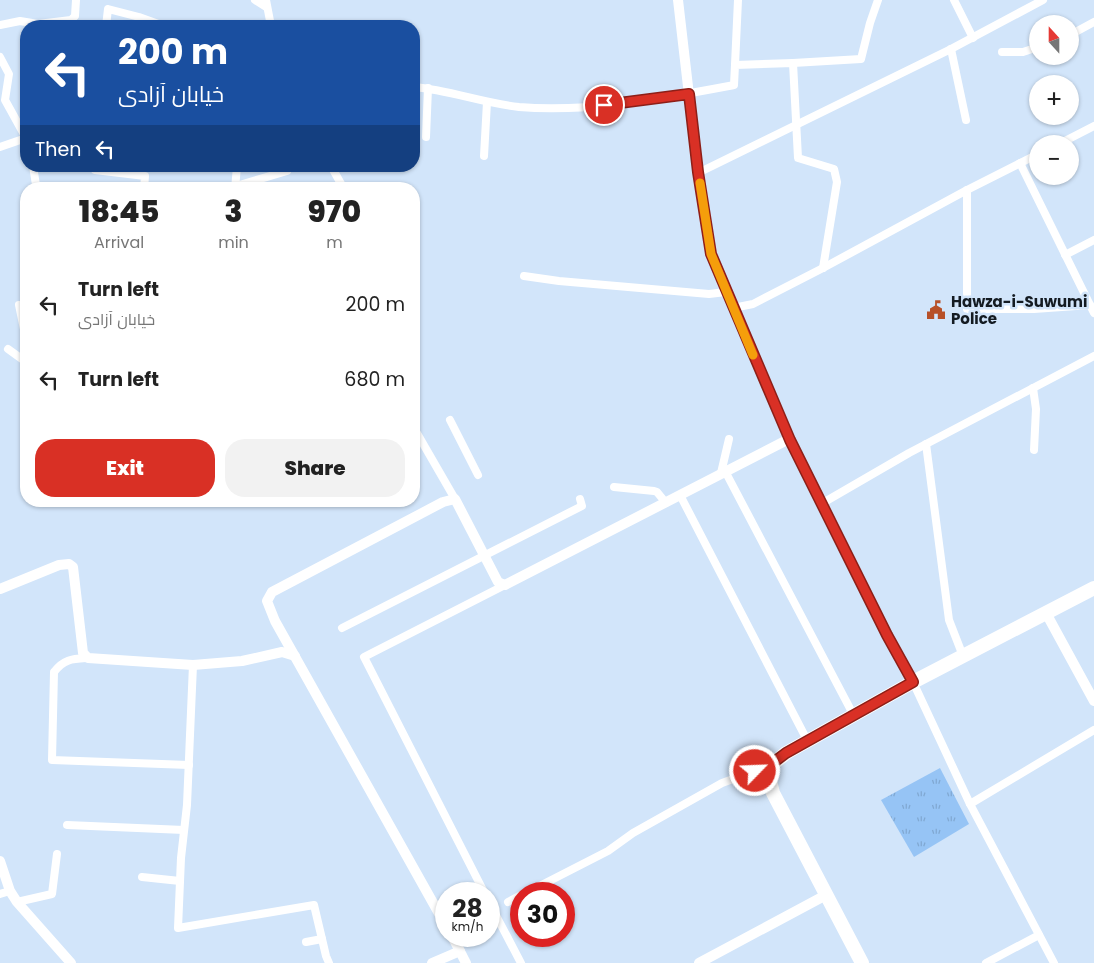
<!DOCTYPE html>
<html lang="en">
<head>
<meta charset="utf-8">
<style>
	body { margin:0; font-family:Poppins,Cairo,sans-serif; background:#f2f2f2; color:#222; height:100vh; display:flex; flex-direction:column; font-size:19px; white-space:nowrap }
	* { box-sizing:border-box; margin:0 }
	p { font-size:16px; color:#767676 }
	.icon { flex:none; width:28px; height:28px; fill:none; stroke:currentColor; stroke-width:2; stroke-linecap:round; stroke-linejoin:round }
	.map { position:relative; flex:1; overflow:hidden }
	.sheet { position:absolute; left:20px; top:182px; width:400px; height:325px; display:flex; flex-direction:column; background:#fff; border-radius:20px; box-shadow:0 1px 4px #0004 }
	.sheet>* { flex:none }
	.banner { position:absolute; left:20px; top:20px; width:400px; height:152px; border-radius:20px; box-shadow:0 1px 4px #0004; background:#1a4fa0; color:#fff; overflow:hidden }
	.needle { width:32px; rotate:339deg }
	.controls { position:absolute; left:1029px; top:15px; display:grid; gap:10px }
	.controls a { display:grid; place-items:center; width:50px; height:50px; border-radius:50%; background:#fff; box-shadow:0 1px 4px #0004; font-size:25px }
	.speed { position:absolute; left:435px; top:882px; display:flex; gap:10px; font-size:25px; font-weight:700; text-align:center }
	.speed>* { display:grid; place-content:center; width:65px; height:65px; border-radius:50%; background:#fff; box-shadow:0 1px 4px #0004; line-height:1 }
	.speed small { font-size:12px; font-weight:400 }
	.speed .limit { border:8px solid #d22; background:#fff; color:#111 }
	.pin { position:absolute; display:grid; place-items:center; width:42px; height:42px; color:#fff; margin:-21px; border:2px solid #fff; border-radius:50%; box-shadow:0 1px 5px #0007 }
	.me { position:absolute; width:55px; margin:-28px; rotate:66deg; stroke-linejoin:round; filter:drop-shadow(0 0 4px #0008) }
	.turn { display:flex; align-items:center; gap:18px; height:105px; padding:0 15px; font-size:22px }
	.turn .icon { width:65px; height:65px; stroke-width:2.5 }
	.turn b { display:block; font-size:35px; line-height:42px }
	.then { display:flex; align-items:center; height:48px; padding:0 15px; background:#0003; gap:10px; font-size:19px }
	.eta { display:flex; justify-content:space-evenly; align-items:center; height:85px; text-align:center }
	.eta b { font-size:30px; font-weight:800; line-height:35px }
	.action { display:flex; gap:10px; margin-top:auto; padding:10px 15px }
	.action a { flex:1; height:58px; border-radius:20px; background:#d93025; color:#fff; font-size:20px; font-weight:800; line-height:58px; text-align:center }
	.action a+a { background:#f2f2f2; color:#222 }
	ul { padding:0; list-style:none }
	li { display:flex; align-items:center; gap:15px; height:75px; padding:0 15px }
	li div { flex:1 }
	li b { display:block; font-size:19px }
	li em { font-style:normal }
	.map>svg:first-child { display:block }
</style>
</head>
<body>
<div class="map">
<svg width="1094" height="963" viewBox="0 0 1094 963">
	<defs>
		<pattern id="grass-tufts" width="24" height="20" patternUnits="userSpaceOnUse" patternTransform="scale(1.25)"><rect width="24" height="20" fill="#96c4f5"/><path d="M3 7l-1-3M5 7V3M7 7l1-3M15 17l-1-3M17 17v-4M19 17l1-3" fill="none" stroke="#80a8d2"/></pattern>
	</defs>
	<rect width="100%" height="100%" fill="#d2e5fa"/>
	<polygon fill="url(#grass-tufts)" points="940,768 969,824 914,857 881,800"/>
	<g fill="none" stroke-linecap="round" stroke-linejoin="round">
		<g stroke="#fff" stroke-width="8">
			<polyline points="255,0 266,7"/>
			<polyline points="266,0 271,26"/>
			<polyline points="954,0 973,38"/>
			<polyline points="0,25 20,21 38,24 71,20 75,16 76,0"/>
			<polyline points="106,26 108,9 139,17 164,26"/>
			<polyline points="1070,35 1094,22"/>
			<polyline points="951,49 966,120"/>
			<polyline points="1002,52 1023,52 1038,47"/>
			<polyline points="0,57 9,74 5,100 26,138 0,147"/>
			<polyline points="793,63 861,59 870,23 878,0"/>
			<polyline points="735,65 738,0"/>
			<path d="M414,87c35,3 69,16 105,20 69,6 146,-9 215,-22l1,-20 58,-2 5,95 36,11 3,13 -14,86"/>
			<polyline points="426,137 428,88"/>
			<polyline points="1059,144 1094,126"/>
			<polyline points="484,156 487,102"/>
			<polyline points="1020,163 1094,313"/>
			<polyline points="33,166 36,185"/>
			<polyline points="331,166 344,189"/>
			<polyline points="95,170 145,176 144,189"/>
			<polyline points="698,173 951,49 1043,0"/>
			<polyline points="236,186 287,171"/>
			<polyline points="235,189 237,166"/>
			<polyline points="967,190 967,309 1034,309 1090,305"/>
			<polyline points="1065,255 1094,240"/>
			<polyline points="524,276 559,281 709,294 726,292"/>
			<polyline points="19,305 26,339"/>
			<polyline points="733,308 753,304 823,268 967,190 1038,154"/>
			<polyline points="8,349 26,362"/>
			<polyline points="1033,388 1036,409 1034,450"/>
			<polyline points="450,420 478,475"/>
			<polyline points="414,428 455,499"/>
			<polyline points="926,444 949,620 963,656"/>
			<polyline points="725,471 854,716"/>
			<polyline points="721,473 729,439"/>
			<polyline points="614,487 654,491 657,492 666,503"/>
			<polyline points="680,495 807,740"/>
			<polyline points="821,504 909,453 1094,356"/>
			<polyline points="342,628 582,506 580,499"/>
			<path d="M88,658c-16,1 -24,1 -34,14l-2,88 137,5"/>
			<polyline points="193,665 187,805 181,858 178,928 314,905 326,956 329,963"/>
			<polyline points="913,682 970,804 1054,963"/>
			<polyline points="970,804 1094,730"/>
			<polyline points="67,825 184,830"/>
			<polyline points="142,877 180,881"/>
			<polyline points="0,894 10,891"/>
			<polyline points="485,894 364,657 505,585"/>
			<polyline points="524,894 608,851 633,833 722,783 755,771 771,770"/>
			<polyline points="17,902 52,894 57,854"/>
			<polyline points="489,902 521,963"/>
			<polyline points="508,902 521,895"/>
			<polyline points="306,942 322,939"/>
			<polyline points="986,963 1039,935"/>
		</g>
		<g stroke="#fff" stroke-width="10">
			<polyline points="678,0 698,173 711,254 789,439 887,635 913,682"/>
			<polyline points="0,589 59,565 69,564 73,567 83,653 88,658 193,665 242,661 282,652 295,656"/>
			<polyline points="1046,613 1094,701"/>
			<polyline points="0,861 10,891 17,902 71,963"/>
			<polyline points="446,926 275,621 267,601 272,592 443,502 455,499 498,582 505,585 789,439"/>
			<polyline points="452,936 466,963"/>
			<polyline points="432,963 460,951"/>
			<polyline points="699,963 826,895"/>
		</g>
		<polyline stroke="#fff" stroke-width="14" points="862,963 773,793 770,781 771,770 774,763 786,753 913,682 1094,588"/>
	</g>
	<g fill="none" stroke-linecap="round" stroke-linejoin="round">
		<g stroke="#8d1f18" stroke-width="12">
			<polyline id="route" points="604,105 689,94 698,172 711,254 790,440 887,635 913,682 786,753 774,762 771,770 755,771"/>
		</g>
		<use href="#route" stroke="#d93025" stroke-width="9"/>
		<polyline stroke="#f59e0b" stroke-width="9" points="700,183 711,254 753,355"/>
	</g>
	<defs>
		<g id="civic-bare" transform="scale(1.5)"><path d="M-.6-6.5H3V-4.5H.6V-3L4-1V1h2V6H-6V1h2V-1L-.6-3ZM-1.2 2.5V6h2.4V2.5Z" fill="#b75028" stroke="#d2e5fa" stroke-width="2.5" paint-order="stroke"/></g>
	</defs>
	<g fill-rule="evenodd">
		<use href="#civic-bare" x="936" y="310"/>
	</g>
	<g text-anchor="middle" dominant-baseline="central" stroke-width="5" stroke-linejoin="round" paint-order="stroke">
		<g font-size="15" font-weight="bold" fill="#141b22" stroke="#d2e5fa" text-anchor="start">
			<text x="951" y="301">Hawza-i-Suwumi<tspan x="951" dy="17">Police</tspan></text>
		</g>
	</g>
</svg>
<div class="controls">
<a><svg class="needle" viewBox="-14 -14 28 28"><path d="M0-13l5 13h-10z" fill="#e53935"/><path d="M0 13l5-13h-10z" fill="#767676"/></svg></a>
<a>+</a>
<a>−</a>
</div>
<div class="speed"><div>28<small>km/h</small></div><div class="limit">30</div></div>
<div class="pin" style="left:604px;top:105px;background:#d93025"><svg class="icon" aria-label="arrive" viewBox="0 0 24 24"><path d="M6 21V4h12l-3 4 3 4H6"/></svg></div>
<svg class="me" style="left:755px;top:771px" viewBox="-20 -20 40 40"><circle r="17" fill="#d93025" stroke="#fff" stroke-width="3"/><path d="M0-11L8 9 0 5-8 9z" fill="#fff"/></svg>
<div class="banner">
<div class="turn"><svg class="icon" aria-label="left" viewBox="0 0 24 24"><path d="M17 20v-9H6M10 6l-5 5 5 5"/></svg><div><b>200 m</b>خیابان آزادی</div></div>
<div class="then">Then<svg class="icon" aria-label="left" viewBox="0 0 24 24"><path d="M17 20v-9H6M10 6l-5 5 5 5"/></svg></div>
</div>
<section class="sheet">
<div class="eta">
<div><b>18:45</b><p>Arrival</p></div>
<div><b>3</b><p>min</p></div>
<div><b>970</b><p>m</p></div>
</div>
<ul>
<li><svg class="icon" aria-label="left" viewBox="0 0 24 24"><path d="M17 20v-9H6M10 6l-5 5 5 5"/></svg><div><b>Turn left</b><p>خیابان آزادی</p></div><em>200 m</em></li>
<li><svg class="icon" aria-label="left" viewBox="0 0 24 24"><path d="M17 20v-9H6M10 6l-5 5 5 5"/></svg><div><b>Turn left</b></div><em>680 m</em></li>
</ul>
<div class="action"><a>Exit</a><a>Share</a></div>
</section>
</div>
</body>
</html>
